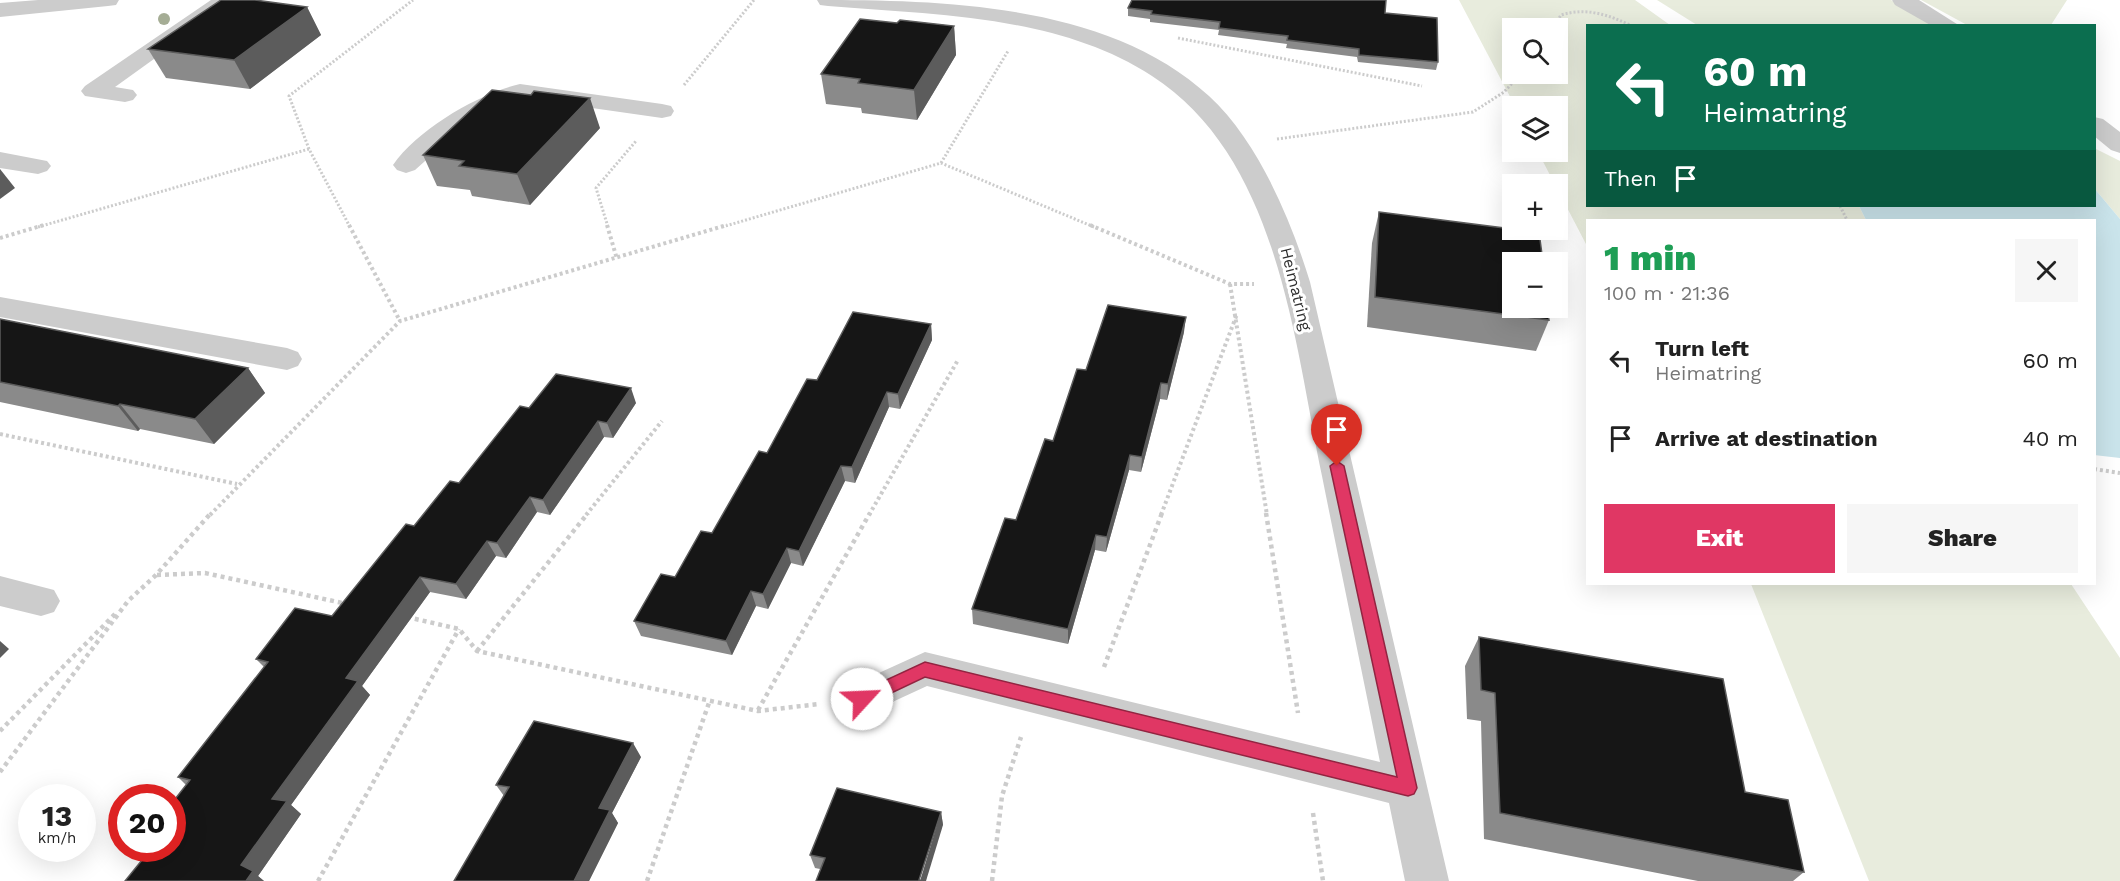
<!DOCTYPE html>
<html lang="en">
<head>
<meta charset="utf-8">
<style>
	body { margin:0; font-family:"Work Sans",sans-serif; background:#f6f6f6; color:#222; height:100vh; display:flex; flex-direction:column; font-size:22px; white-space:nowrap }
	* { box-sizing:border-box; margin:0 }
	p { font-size:20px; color:#767676 }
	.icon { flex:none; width:33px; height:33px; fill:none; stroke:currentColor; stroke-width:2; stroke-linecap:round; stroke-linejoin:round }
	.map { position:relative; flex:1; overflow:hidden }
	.drawer { position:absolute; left:1586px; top:219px; width:510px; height:366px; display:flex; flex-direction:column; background:#fff; border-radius:0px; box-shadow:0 6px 24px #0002 }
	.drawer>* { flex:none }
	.hud { position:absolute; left:1586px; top:24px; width:510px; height:183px; border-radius:0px; box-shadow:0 6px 24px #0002; background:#0b6e4f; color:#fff; overflow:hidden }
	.controls { position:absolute; left:1502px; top:18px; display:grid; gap:12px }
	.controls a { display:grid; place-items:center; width:66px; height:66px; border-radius:0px; background:#fff; box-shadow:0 6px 24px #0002; font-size:30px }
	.speed { position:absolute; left:18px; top:784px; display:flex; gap:12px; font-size:30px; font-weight:700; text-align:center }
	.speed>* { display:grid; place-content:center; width:78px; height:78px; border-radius:50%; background:#fff; box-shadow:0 6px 24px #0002; line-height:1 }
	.speed small { font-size:15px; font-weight:400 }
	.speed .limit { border:9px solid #d22; background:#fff; color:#111 }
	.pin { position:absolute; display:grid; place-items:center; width:51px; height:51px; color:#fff; margin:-62px -26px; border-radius:50% 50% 50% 0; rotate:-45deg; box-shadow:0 0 6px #0007 }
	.pin .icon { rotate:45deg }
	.me { position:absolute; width:66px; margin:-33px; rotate:65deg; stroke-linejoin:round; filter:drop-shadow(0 0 4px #0008) }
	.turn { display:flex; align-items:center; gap:21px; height:126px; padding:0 18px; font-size:27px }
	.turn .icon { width:78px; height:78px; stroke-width:2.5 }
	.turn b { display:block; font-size:42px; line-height:51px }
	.then { display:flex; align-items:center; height:57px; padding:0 18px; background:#0003; gap:12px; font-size:22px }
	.round { display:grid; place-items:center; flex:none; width:63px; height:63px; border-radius:0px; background:#f6f6f6 }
	.head { display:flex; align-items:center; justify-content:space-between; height:102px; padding:0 18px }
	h1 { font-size:36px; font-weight:800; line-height:45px; color:#1e9e55 }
	.action { display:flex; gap:12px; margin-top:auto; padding:12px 18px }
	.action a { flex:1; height:69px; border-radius:0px; background:#e03764; color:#fff; font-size:24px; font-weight:800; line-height:69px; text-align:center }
	.action a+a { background:#f6f6f6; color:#222 }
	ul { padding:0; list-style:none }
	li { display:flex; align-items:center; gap:18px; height:78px; padding:0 18px }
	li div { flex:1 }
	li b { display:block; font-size:22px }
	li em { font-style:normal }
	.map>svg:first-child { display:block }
</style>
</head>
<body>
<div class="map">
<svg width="2120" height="881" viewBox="0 0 2120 881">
	<rect width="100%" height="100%" fill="#fff"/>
	<g fill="#e8ecdd" fill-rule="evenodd">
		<path d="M1459,0h176l35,25 -83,1v180h272l7,14h-279v26l-49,-94h19v-46h-42zM1512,28h45v46h-45z"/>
		<polygon points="1657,0 1891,0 1938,25 1697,25"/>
		<polygon points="1921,0 2067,0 2051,25 1967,25"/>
		<polygon points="2094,148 2120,161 2120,219 2094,188"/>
		<polygon points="1751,584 2071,584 2120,658 2120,881 1869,881"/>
	</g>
	<polygon fill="#cae4eb" points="2094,188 2120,219 2120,458 2094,455 2094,220 1866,220 1859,206 2094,206"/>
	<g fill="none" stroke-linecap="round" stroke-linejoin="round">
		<g stroke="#ccc" stroke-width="3" stroke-dasharray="2 2" stroke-linecap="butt">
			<path d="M1553,28l8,-13c26,-8 48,0 71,11"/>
			<polyline points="1178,38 1422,86"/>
			<polyline points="684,85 754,0"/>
			<polyline points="1277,139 1473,112 1504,92 1521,74"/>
			<polyline points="941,163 1008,51"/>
			<polyline points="1840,206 1847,220"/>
			<polyline points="38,227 309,149"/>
			<polyline points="350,227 309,149 289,96 413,0"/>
			<polyline points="608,227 596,188 636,141"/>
			<polyline points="722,227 941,163 1094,227"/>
		</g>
		<g stroke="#ccc" stroke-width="4" stroke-dasharray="3 3" stroke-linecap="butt">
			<polyline points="349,225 400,321"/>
			<polyline points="607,225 617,259"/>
			<polyline points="1090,225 1230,284 1254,284"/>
			<polyline points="0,238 44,225"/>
			<polyline points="1230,284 1267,515"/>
			<polyline points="0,434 237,484"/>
			<polyline points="2094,469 2120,473"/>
			<polyline points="210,515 400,321 727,225"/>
			<polyline points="586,515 662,421"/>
			<polyline points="869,515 958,360"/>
			<polyline points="1161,515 1237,314"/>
		</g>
		<g stroke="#ccc" stroke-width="4.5" stroke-dasharray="4 4" stroke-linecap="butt">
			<polyline points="1266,513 1298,713"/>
			<polyline points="157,575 205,573 347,604"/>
			<polyline points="407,617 459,629 477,651 758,711 819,704"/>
			<polyline points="477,651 588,513"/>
			<polyline points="1104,667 1162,513"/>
			<polyline points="758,710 870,513"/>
			<polyline points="0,731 117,612"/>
			<polyline points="0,772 128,601 156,575 211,513"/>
			<polyline points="1313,813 1323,881"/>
			<polyline points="318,881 459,629"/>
			<polyline points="647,881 710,700"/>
			<polyline points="992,881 1002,796 1021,737"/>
		</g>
		<g fill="#ccc" fill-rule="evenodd">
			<polygon points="38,0 119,0 116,5 108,6 0,17 0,3"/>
			<polygon points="211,0 236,0 115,87 133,90 137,95 133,100 125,102 85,96 81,91 85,86"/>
			<path d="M817,0c128,0 292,4 392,96 49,45 82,124 101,186l139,599h-44l-16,-78 -462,-117 -65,30 -14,-5 -6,-12 6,-12 77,-35 455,110c-19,-95 -39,-191 -58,-286 -28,-135 -43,-318 -170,-400 -94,-61 -216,-61 -324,-70l-8,-1z"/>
			<polygon points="1892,0 1919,0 1960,26 1932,26 1895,5"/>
			<path d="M520,84l142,20 9,2 3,5 -3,5 -9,2 -140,-20 -25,10 -35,20 -47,42 -9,3 -9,-3 -4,-5c25,-36 85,-71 127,-81z"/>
			<polygon points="2094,117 2103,119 2120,132 2120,153 2111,150 2094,136"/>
			<polygon points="0,152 47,161 51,166 47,171 38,174 0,168"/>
			<polygon points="0,297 287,348 298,352 302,359 298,366 287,370 0,317"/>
			<polygon points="0,576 54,590 60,601 54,612 41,616 0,606"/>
		</g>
	</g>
	<circle fill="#a5ad95" cx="164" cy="19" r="6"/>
	<g fill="#8a8a8a">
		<polygon points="307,7 321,35 250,89 166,78 148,49"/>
		<polygon points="1128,8 1385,13 1438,62 1436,70 1358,62 1357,57 1286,48 1287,44 1218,35 1219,30 1150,22 1150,19 1128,16"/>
		<polygon points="897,23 954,26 956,55 917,120 862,113 861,108 826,104 821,74"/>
		<polygon points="600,128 530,205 472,196 470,190 437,186 423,155"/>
		<polygon points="1379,212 1549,320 1536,351 1367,327 1372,243"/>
		<polygon points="0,319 248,368 265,393 214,444 140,429 138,431 0,402"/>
		<polygon points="931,324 932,340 900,409 889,407 855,483 845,481 803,566 791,563 768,609 756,606 732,655 641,636 634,621 675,577 712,533 817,380"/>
		<polygon points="1184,332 1167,400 1160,399 1141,472 1129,470 1106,552 1095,550 1068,644 973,624 972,609 1016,520 1086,370"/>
		<polygon points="636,403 613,438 604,437 550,515 537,512 506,558 496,556 466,599 430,592 362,686 370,695 291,805 301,814 258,876 264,881 125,881 172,849 186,785 178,777 264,667 256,659 332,616 414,526 459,483 529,408"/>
		<polygon points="1479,637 1745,792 1804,872 1793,881 1698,881 1484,839 1481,721 1467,719 1465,666"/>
		<polygon points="641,757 612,813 618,823 589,881 454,881 504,796 496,785"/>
		<polygon points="941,812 943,825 820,869 815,868 810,855"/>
	</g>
	<g fill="#5c5c5c">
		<polygon points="307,7 321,35 250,89 234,60"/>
		<polygon points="954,26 956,55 917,120 914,90"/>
		<polygon points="590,98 600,128 530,205 517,174"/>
		<polygon points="0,169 15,188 0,199"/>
		<polygon points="1186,317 1184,332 1167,400 1168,384"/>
		<polygon points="931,324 932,340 900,409 898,394"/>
		<polygon points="248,368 265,393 214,444 195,419"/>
		<polygon points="1161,383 1160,399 1141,472 1142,457"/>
		<polygon points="631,388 636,403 613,438 607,423"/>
		<polygon points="887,392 889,407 855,483 852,467"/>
		<polygon points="120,404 140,429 138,431 118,406"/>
		<polygon points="598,421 604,437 550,515 543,500"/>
		<polygon points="1130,455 1129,470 1106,552 1107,537"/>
		<polygon points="841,466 845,481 803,566 799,551"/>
		<polygon points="530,497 537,512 506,558 497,543"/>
		<polygon points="1096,535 1095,550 1068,644 1068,629"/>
		<polygon points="487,541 496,556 466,599 456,584"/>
		<polygon points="787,548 791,563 768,609 763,594"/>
		<polygon points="420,577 430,592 362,686 370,695 291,805 301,814 258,876 264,881 246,881 241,865 272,799 346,678"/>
		<polygon points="751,591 756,606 732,655 726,641"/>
		<polygon points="0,641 9,649 0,658"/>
		<polygon points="633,743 641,757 612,813 618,823 589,881 574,881 599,808"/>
		<polygon points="941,812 943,825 926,881 920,881"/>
	</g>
	<g fill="#161616" stroke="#5c5c5c" stroke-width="1.5">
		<polygon points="221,0 255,0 307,7 234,60 148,49"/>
		<polygon points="1132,0 1386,0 1385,13 1437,18 1438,62 1359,55 1359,49 1287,40 1288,36 1219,28 1220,22 1151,14 1152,11 1128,8"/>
		<polygon points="860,19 897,23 900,20 954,26 914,90 858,83 860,79 821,74"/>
		<polygon points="492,90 531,95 534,91 590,98 517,174 459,166 464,161 423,155"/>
		<polygon points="1379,212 1512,229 1512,230 1539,232 1543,262 1512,262 1512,308 1547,308 1549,320 1375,297"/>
		<polygon points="1108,305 1186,317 1168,384 1161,383 1142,457 1130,455 1107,537 1096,535 1068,629 972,609 1005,518 1016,520 1045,439 1053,441 1077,369 1086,370"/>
		<polygon points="853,312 931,324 898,394 887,392 852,467 841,466 799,551 787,548 763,594 751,591 726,641 634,621 661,574 675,577 701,531 712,533 759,451 767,453 807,379 817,380"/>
		<polygon points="0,319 248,368 195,419 120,404 118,406 0,382"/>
		<polygon points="556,374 631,388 607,423 598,421 543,500 530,497 497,543 487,541 456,584 420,577 346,678 358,681 272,799 287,801 241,865 253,871 246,881 125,881 151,849 172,849 172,803 190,780 178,777 268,662 256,659 295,608 332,616 406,524 414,526 450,481 459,483 520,406 529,408"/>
		<polygon points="1479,637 1723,679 1745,792 1788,800 1804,872 1500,813 1495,693 1481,690"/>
		<polygon points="534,721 633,743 599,808 610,810 574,881 454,881 509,787 496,785"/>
		<polygon points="837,788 941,812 919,880 924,881 816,881 825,858 810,855"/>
	</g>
	<polygon fill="#e03764" stroke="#922441" stroke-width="1.5" points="1337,461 1344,466 1417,788 1414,794 1408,796 925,677 868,704 862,706 856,704 854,699 856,694 925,662 1397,777 1330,466"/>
	<g text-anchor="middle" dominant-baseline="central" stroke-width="6" stroke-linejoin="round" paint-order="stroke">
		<g font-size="16" fill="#2f2f2f" stroke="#fff">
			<text transform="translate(1296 289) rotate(76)">Heimatring</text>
		</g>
	</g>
</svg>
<div class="controls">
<a><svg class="icon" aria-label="search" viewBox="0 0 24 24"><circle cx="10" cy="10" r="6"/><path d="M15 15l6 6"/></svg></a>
<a><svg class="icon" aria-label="layers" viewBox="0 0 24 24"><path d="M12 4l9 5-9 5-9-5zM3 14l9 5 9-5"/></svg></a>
<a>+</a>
<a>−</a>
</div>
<div class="speed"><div>13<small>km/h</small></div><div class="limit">20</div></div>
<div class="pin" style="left:1337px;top:466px;background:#d93025"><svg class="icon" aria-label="arrive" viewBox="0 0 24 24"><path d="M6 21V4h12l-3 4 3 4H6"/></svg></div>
<svg class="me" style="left:862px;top:699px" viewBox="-20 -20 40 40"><circle r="19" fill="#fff"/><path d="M0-13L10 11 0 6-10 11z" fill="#e03764"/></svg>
<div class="hud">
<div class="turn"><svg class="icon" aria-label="left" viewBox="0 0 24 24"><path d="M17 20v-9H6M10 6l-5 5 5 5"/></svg><div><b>60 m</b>Heimatring</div></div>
<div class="then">Then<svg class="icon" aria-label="arrive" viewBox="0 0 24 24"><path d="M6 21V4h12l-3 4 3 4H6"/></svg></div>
</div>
<section class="drawer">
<div class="head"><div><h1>1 min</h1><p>100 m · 21:36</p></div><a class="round"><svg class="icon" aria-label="close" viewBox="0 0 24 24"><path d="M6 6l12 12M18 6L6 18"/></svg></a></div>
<ul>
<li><svg class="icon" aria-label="left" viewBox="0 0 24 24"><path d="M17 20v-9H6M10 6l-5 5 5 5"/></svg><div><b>Turn left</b><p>Heimatring</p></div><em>60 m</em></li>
<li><svg class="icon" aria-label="arrive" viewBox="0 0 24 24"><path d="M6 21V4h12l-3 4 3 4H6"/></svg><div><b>Arrive at destination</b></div><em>40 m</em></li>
</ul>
<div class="action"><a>Exit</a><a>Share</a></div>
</section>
</div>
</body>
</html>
